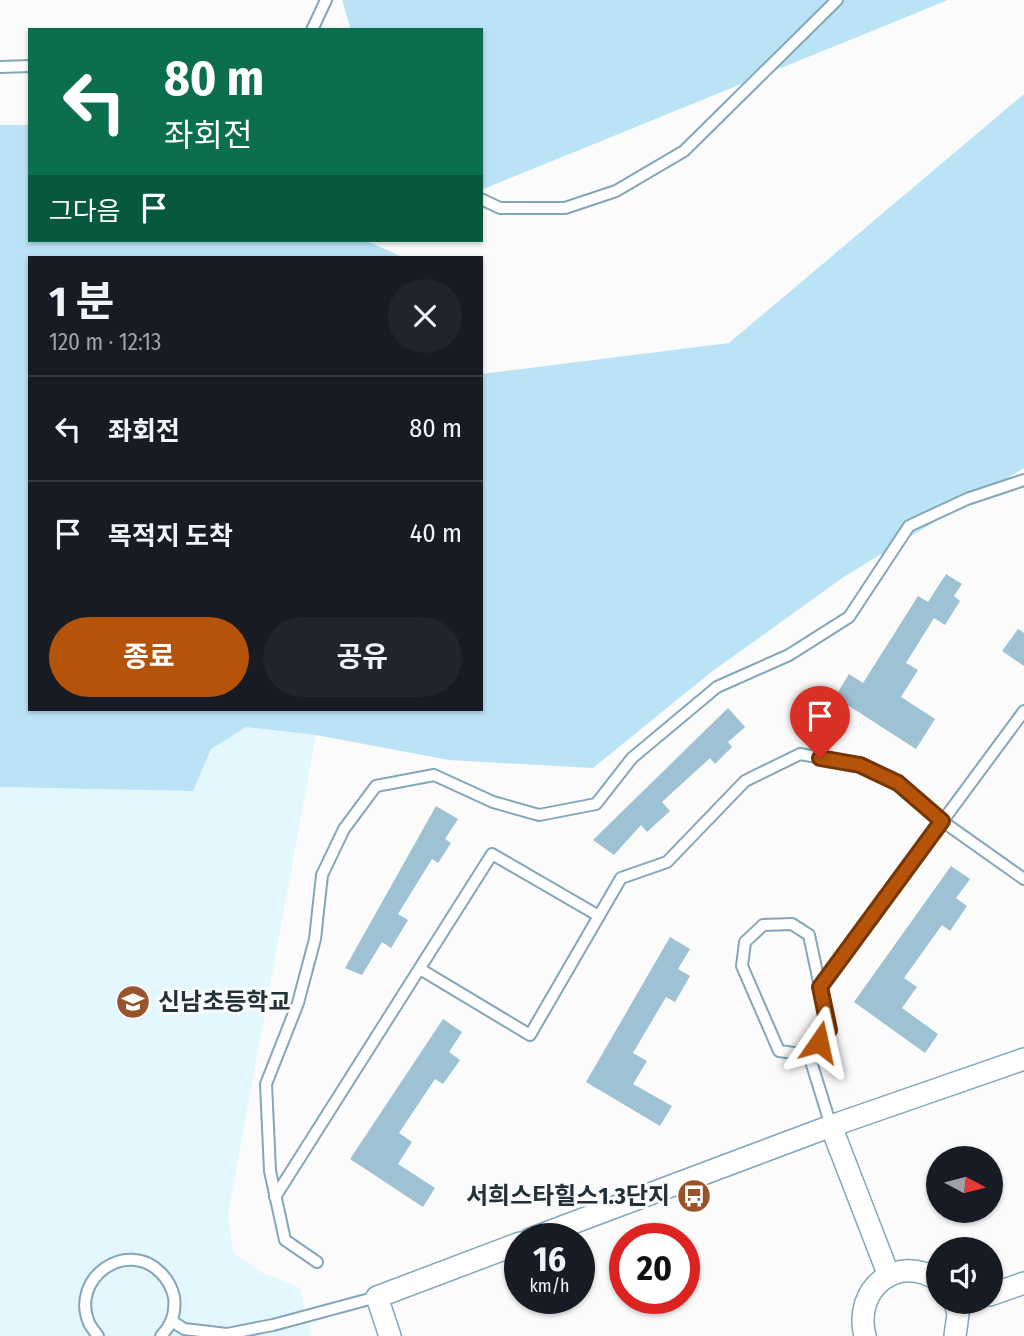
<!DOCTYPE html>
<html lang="ko">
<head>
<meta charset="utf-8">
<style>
	body { margin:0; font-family:"Fira Sans Condensed","Noto Sans KR",sans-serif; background:#20242c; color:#f1f3f6; height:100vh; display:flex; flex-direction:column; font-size:26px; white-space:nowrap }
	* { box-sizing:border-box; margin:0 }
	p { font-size:23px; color:#9ea1a6 }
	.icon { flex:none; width:38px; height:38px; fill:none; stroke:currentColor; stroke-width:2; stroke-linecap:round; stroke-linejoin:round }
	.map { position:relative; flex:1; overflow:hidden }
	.panel { position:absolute; left:28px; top:256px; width:455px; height:455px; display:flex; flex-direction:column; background:#171b24; border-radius:0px; box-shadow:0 2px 5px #0004 }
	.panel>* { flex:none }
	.guide { position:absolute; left:28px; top:28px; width:455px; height:214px; border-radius:0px; box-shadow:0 2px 5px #0004; background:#0b6e4f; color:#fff; overflow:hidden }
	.needle { width:46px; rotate:97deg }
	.buttons { position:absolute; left:926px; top:1146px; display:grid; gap:14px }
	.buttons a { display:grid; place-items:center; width:77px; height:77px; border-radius:50%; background:#171b24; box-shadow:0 2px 5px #0004; font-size:35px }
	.speed { position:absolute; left:504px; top:1223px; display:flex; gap:14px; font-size:35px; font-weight:700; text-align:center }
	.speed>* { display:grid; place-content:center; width:91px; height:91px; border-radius:50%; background:#171b24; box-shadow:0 2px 5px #0004; line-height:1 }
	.speed small { font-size:18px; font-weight:400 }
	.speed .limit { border:10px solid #d22; background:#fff; color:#111 }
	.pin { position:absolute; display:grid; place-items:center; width:60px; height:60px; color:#fff; margin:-72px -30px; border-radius:50% 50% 50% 0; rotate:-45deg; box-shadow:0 0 7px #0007 }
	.pin .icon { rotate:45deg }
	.me { position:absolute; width:77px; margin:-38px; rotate:11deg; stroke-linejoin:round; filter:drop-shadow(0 0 5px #0008) }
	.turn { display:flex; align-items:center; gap:24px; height:147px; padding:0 21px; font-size:32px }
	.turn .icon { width:91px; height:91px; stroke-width:2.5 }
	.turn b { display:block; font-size:49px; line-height:60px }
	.then { display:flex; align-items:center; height:66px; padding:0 21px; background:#0003; gap:14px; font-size:26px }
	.round { display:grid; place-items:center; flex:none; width:74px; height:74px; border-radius:37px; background:#20242c }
	.head { display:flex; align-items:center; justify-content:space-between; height:119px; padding:0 21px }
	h1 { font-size:42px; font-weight:700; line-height:52px }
	.action { display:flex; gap:14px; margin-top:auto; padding:14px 21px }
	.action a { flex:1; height:80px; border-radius:42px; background:#b45309; color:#fff; font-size:28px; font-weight:700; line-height:80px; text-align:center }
	.action a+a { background:#20242c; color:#f1f3f6 }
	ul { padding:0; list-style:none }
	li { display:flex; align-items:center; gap:21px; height:105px; padding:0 21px; border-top:2px solid #363941 }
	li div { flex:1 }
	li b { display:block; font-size:26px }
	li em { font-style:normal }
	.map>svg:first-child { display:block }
</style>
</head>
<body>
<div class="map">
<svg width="1024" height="1336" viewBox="0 0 1024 1336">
	<rect width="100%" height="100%" fill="#fbfbfb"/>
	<polygon fill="#e4f6fe" points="246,727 316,735 228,1214 233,1252 261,1272 300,1288 311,1336 0,1336 0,787 192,791 211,749"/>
	<g fill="#bbe3f6">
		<polygon points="342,0 948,0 481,190 481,30 351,30"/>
		<polygon points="1024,94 1024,468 845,576 710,673 593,768 449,760 316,735 246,727 211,749 193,791 0,787 0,125 30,125 30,240 364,240 403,257 30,257 30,709 481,709 481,374 729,343"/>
	</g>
	<g fill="#9ec2d3">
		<polygon points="946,574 962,584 954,596 960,601 945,625 934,618 906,663 918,670 901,697 935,719 916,749 835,697 849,674 863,683 918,596 928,602"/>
		<polygon points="1018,629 1024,633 1024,666 1002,651"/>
		<polygon points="728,708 745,727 728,742 732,747 715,764 710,758 662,802 670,811 647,832 641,825 614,855 593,840"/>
		<polygon points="436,806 458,819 445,839 451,843 438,863 432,859 398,914 408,920 391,948 382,942 362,975 345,968"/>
		<polygon points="951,866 970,879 956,898 967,906 950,931 942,925 904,978 917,987 902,1008 938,1034 925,1053 854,1002"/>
		<polygon points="670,937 690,949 678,969 690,976 675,1002 666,997 633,1053 647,1061 633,1084 672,1106 660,1126 586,1082"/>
		<polygon points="443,1019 462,1032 449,1052 460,1060 443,1084 435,1079 399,1133 412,1142 398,1164 435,1188 423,1207 350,1159"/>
	</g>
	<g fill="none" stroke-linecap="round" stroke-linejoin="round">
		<g stroke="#84a7b8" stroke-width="14">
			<g id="lane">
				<polyline points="312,30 326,0"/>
				<polyline points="0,67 30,66"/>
				<polyline points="481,199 500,208 565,208 616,191 684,151 837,0"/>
				<polygon points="792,924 809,935 829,1029 809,1055 779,1051 742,966 745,942 763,925"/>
				<polyline points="420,969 530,1035 621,878 667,862 745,781 800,754 861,765 898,783 942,821 1024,879"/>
				<polyline points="820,987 1024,711"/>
				<polyline points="809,1055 831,1126"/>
				<polyline points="275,1197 492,854 599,916"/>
				<polyline points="317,1262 285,1240 270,1171 266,1084 298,1003 315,939 322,875 344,829 376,786 434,775 493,802 539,815 596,804 632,758 717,687 789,655 849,617 909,526 967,499 1024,480"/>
				<polyline points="172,1321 184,1329 227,1334 273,1325 377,1297"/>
				<path d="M98,1336c-3,-4 -7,-9 -9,-13 -19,-45 38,-85 72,-50 7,7 11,15 13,24 2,15 -2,28 -13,39"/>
			</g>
		</g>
		<g stroke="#84a7b8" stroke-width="24">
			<g id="street">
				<polyline points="831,1126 889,1276"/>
				<polyline points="530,1239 831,1126 1024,1059"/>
				<polyline points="990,1295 1024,1283"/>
				<polyline points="955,1302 958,1314 955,1336"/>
				<polyline points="390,1336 377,1297 520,1243"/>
				<path d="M865,1336c-12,-47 32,-83 73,-56"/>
			</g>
		</g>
		<use href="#lane" stroke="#fff" stroke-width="10"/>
		<use href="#street" stroke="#fff" stroke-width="21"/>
	</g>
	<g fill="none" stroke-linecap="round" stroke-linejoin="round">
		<g stroke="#753606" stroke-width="18">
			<polyline id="route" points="819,1042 829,1030 820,987 942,821 898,783 860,765 820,758"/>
		</g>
		<use href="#route" stroke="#b45309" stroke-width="12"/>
	</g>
	<defs>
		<g id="school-disc" transform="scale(1.75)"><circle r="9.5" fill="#99532b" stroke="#fbfbfb"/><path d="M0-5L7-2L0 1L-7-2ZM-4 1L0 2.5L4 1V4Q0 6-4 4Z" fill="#fff"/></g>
		<g id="bus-disc" transform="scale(1.75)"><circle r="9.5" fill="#99532b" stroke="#fbfbfb"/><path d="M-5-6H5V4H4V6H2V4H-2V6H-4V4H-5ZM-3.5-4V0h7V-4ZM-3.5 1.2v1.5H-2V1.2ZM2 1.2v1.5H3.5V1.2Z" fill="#fff"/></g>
	</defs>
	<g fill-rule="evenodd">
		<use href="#school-disc" x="133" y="1002"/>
		<use href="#bus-disc" x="694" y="1196"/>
	</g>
	<g text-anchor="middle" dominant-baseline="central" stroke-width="6" stroke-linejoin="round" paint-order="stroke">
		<g font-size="24" font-weight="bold" fill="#233138" stroke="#fbfbfb" text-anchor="start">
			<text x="158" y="1002">신남초등학교</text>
			<text x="670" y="1196" text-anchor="end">서희스타힐스1.3단지</text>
		</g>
	</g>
</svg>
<div class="buttons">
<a><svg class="needle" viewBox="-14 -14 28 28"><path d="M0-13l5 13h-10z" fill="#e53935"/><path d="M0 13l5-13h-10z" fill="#9ea1a6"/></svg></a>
<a><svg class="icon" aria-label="sound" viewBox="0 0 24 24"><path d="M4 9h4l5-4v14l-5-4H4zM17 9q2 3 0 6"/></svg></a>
</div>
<div class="speed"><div>16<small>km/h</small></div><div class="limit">20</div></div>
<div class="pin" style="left:820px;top:758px;background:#d93025"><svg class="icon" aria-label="arrive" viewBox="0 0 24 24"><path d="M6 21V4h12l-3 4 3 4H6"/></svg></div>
<svg class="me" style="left:819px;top:1042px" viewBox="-20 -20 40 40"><path d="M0-17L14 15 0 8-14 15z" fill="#b45309" stroke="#fff" stroke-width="4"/></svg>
<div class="guide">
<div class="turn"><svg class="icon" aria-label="left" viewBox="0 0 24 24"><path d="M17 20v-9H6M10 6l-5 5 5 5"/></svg><div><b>80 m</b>좌회전</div></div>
<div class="then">그다음<svg class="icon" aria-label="arrive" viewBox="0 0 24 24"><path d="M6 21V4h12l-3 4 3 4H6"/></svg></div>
</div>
<section class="panel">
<div class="head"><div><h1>1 분</h1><p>120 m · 12:13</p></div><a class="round"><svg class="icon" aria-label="close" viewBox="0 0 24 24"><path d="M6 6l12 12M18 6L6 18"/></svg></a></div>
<ul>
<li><svg class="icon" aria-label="left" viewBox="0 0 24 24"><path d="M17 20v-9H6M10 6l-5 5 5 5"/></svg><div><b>좌회전</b></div><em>80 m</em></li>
<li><svg class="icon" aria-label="arrive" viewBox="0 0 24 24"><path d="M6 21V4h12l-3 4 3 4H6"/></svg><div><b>목적지 도착</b></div><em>40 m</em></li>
</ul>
<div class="action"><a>종료</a><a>공유</a></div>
</section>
</div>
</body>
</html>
